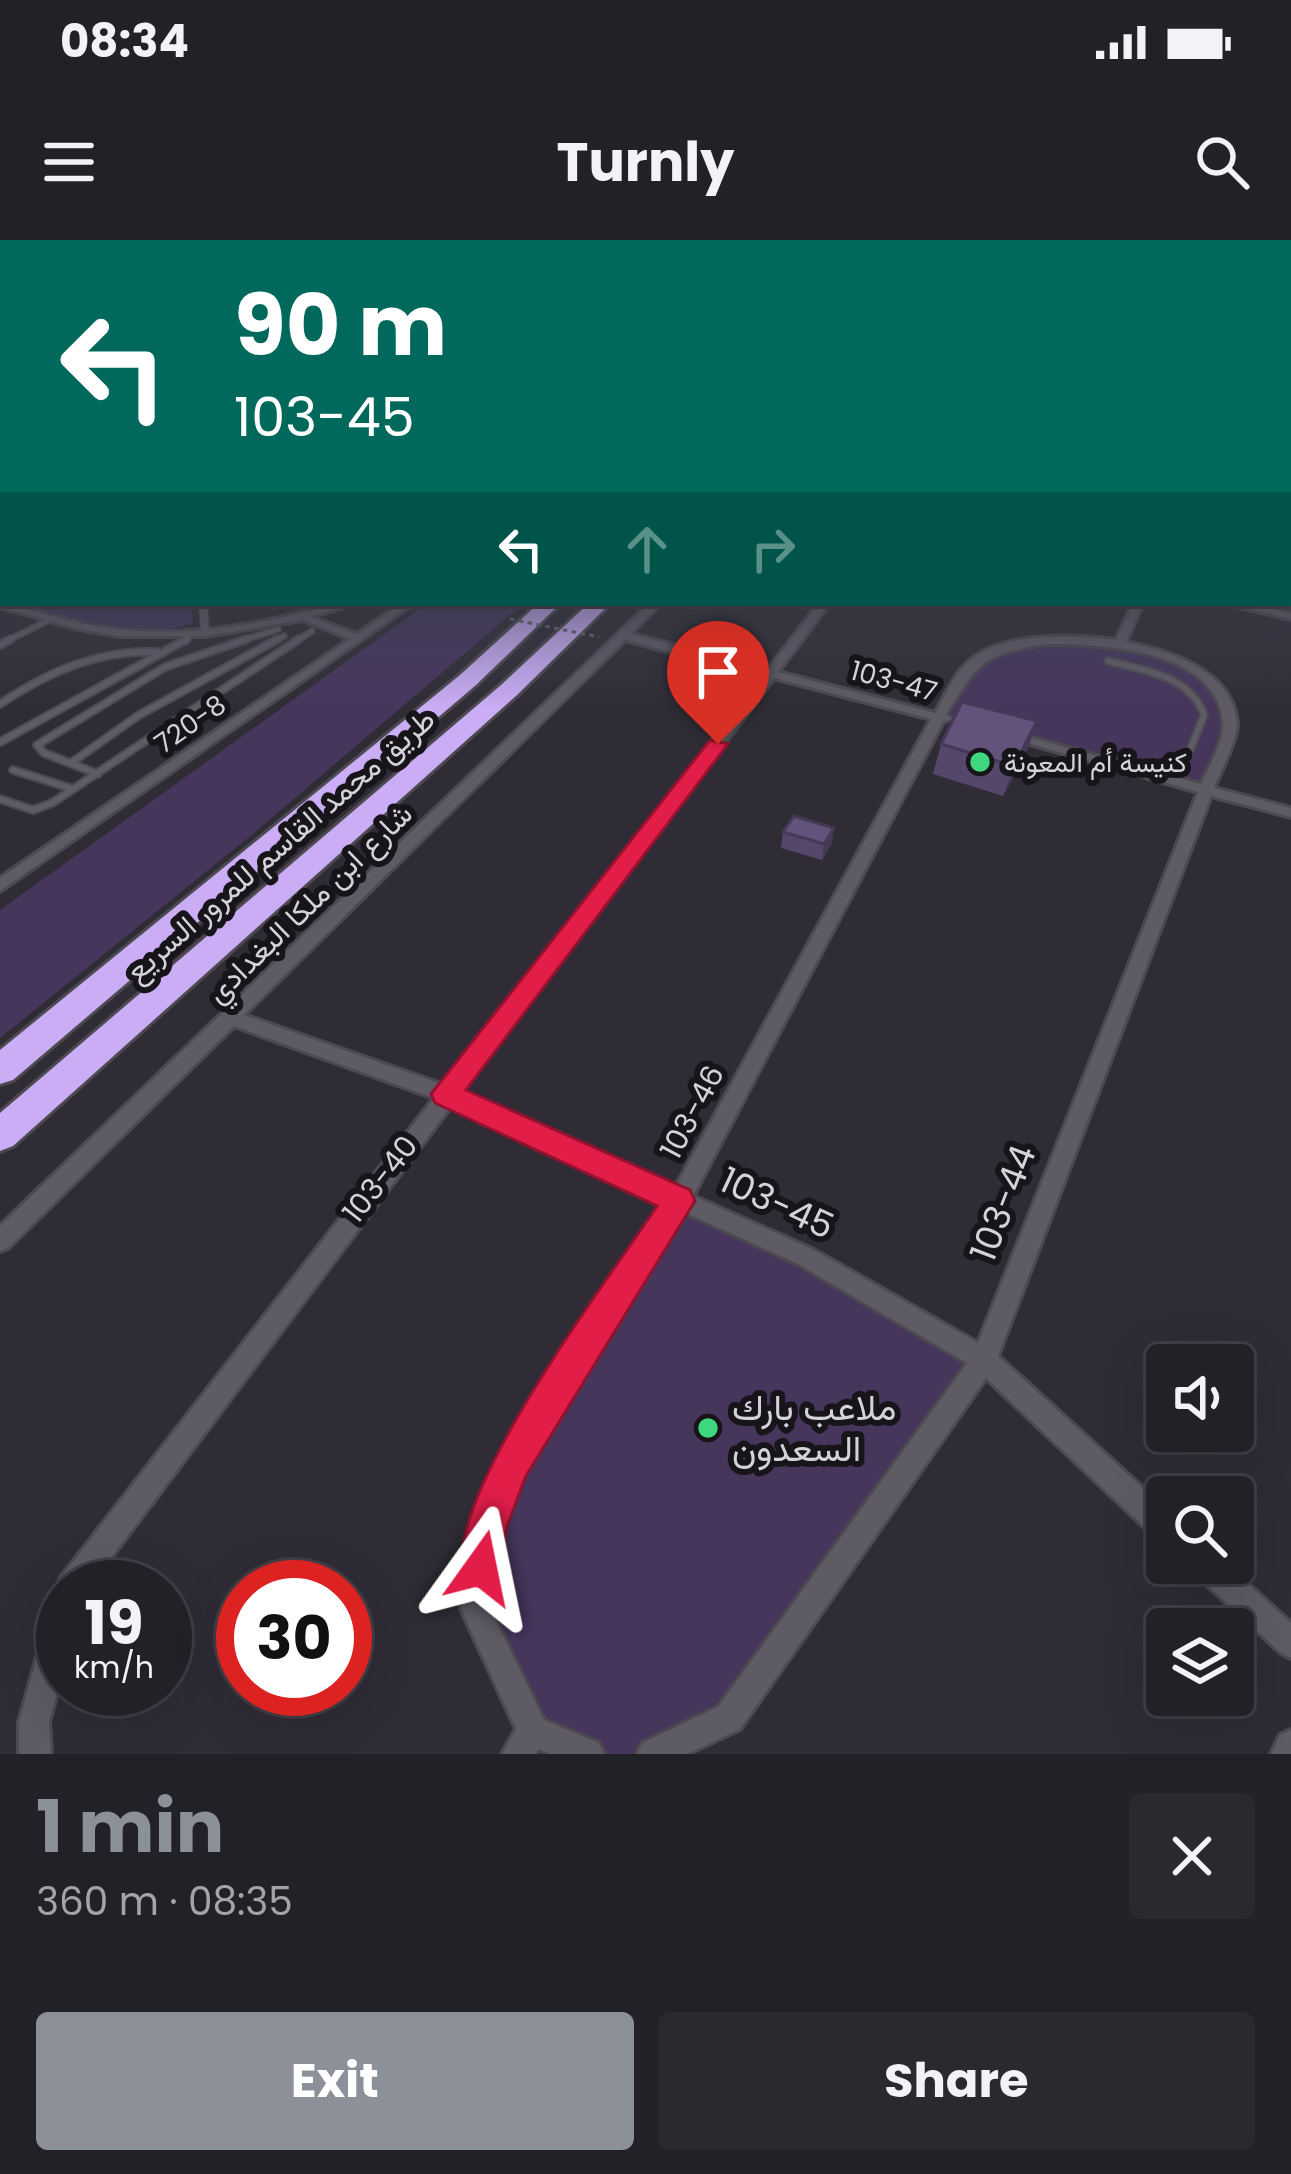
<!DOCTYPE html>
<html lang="en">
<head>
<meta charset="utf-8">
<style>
	body { margin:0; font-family:Poppins,Vazirmatn,sans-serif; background:#2b2930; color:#f1f3f6; height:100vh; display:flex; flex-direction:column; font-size:45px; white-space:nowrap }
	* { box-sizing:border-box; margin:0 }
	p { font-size:39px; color:#a3a3a8 }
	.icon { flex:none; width:66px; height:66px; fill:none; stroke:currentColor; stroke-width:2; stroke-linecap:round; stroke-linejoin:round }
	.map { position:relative; height:1514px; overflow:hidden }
	.details { display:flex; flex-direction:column; background:#232128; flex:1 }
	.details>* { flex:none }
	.hud { position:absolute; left:0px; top:0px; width:1293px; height:366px; box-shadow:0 12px 48px #0002,0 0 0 3px #403e45; background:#00695c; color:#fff; overflow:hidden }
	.tools { position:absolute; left:1146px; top:1104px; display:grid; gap:24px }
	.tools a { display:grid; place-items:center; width:108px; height:108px; border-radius:12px; background:#232128; box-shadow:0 12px 48px #0002,0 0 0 3px #403e45; font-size:60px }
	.speed { position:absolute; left:36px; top:1320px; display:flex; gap:24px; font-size:60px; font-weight:700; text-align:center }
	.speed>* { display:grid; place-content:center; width:156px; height:156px; border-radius:50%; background:#232128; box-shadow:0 12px 48px #0002,0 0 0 3px #403e45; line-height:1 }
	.speed small { font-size:30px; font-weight:400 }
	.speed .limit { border:18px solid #d22; background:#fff; color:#111 }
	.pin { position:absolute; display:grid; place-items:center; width:102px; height:102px; color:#fff; margin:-123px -51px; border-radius:50% 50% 50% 0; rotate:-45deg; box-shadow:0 0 12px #0007 }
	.pin .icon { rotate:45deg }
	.me { position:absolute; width:132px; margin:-66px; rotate:12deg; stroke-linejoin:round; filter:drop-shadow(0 0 9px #0008) }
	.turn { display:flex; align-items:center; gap:42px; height:252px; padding:0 36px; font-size:54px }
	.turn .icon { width:156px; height:156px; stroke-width:2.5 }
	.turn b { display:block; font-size:84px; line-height:102px }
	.lanes { display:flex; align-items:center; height:114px; padding:0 36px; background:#0003; justify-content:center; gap:60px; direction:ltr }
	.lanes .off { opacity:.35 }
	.round { display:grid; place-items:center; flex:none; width:126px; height:126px; border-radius:12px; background:#2b2930 }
	.headline { display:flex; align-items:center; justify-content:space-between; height:204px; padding:0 36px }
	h1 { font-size:72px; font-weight:700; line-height:90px; color:#8c9099 }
	.action { display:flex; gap:24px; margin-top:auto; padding:24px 36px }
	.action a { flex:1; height:138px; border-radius:12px; background:#8c9099; color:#fff; font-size:48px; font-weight:700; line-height:138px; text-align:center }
	.action a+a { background:#2b2930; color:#f1f3f6 }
	.status { display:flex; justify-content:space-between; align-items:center; height:84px; padding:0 60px; background:#232128; direction:ltr }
	.status svg { height:33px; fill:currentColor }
	header { display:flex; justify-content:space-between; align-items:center; height:156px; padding:0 36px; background:#232128; font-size:54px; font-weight:700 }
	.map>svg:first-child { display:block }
</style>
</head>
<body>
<div class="status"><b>08:34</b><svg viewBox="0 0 49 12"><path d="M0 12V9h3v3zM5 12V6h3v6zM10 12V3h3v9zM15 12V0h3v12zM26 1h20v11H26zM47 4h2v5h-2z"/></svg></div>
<header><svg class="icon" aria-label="menu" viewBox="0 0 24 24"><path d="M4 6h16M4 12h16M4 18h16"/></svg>Turnly<svg class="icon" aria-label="search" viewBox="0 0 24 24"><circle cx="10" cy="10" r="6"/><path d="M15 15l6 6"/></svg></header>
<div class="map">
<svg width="1291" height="1514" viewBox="0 0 1291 1514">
	<rect width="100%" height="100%" fill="#2f2c35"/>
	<g fill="#46365c">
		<path d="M11,363h180l2,19c-45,22 -135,-6 -182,-19z"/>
		<polygon points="428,363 524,363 248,598 0,798 0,670"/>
		<path d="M1033,400l88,1 95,38 15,47 -26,63 -255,-72c12,-56 34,-61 83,-77z"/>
		<polygon points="679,961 984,1120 729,1478 653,1514 588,1514 533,1491 475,1369 486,1286"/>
	</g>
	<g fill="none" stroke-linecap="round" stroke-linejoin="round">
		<g stroke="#4c4951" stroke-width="8">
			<g id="service-far1">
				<polyline points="5,402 53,378"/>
				<polyline points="185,402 191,393"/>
				<polyline points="238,402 278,389"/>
				<polyline points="272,402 284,396"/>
				<polyline points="295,402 312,391"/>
			</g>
		</g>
		<g stroke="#4c4951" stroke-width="10">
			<g id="service">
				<polyline points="0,405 11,399"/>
				<path d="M1108,421c35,9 83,15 96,54l-14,35"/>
				<path d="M0,464c50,-33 97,-54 158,-52"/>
				<polyline points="0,502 187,399"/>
				<polyline points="71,523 139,475 278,399"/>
				<polyline points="13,530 73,549"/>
				<polyline points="98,534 44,513 37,505 165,427 247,399"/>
				<polyline points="0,559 33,570 52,563 299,399"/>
			</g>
		</g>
		<g stroke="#4c4951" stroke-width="10">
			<polyline id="pedestrian" points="203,363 205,391"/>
		</g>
		<g stroke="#4c4951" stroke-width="6">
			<g id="minor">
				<rect x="1290" y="321" width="1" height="6"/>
				<path d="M0,361c36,10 78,24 117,28 74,9 151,-6 222,-26h17l-45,14 46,17 45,-31h12l-414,288v-13l350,-239 -47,-19 -97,16h-87l-45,-8 -74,-21z"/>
				<path d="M650,363h11l-30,31 137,35 51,-66h11l-52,69 157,41c11,-19 21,-43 39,-56 35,-25 101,-22 142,-17l17,-37h10l-17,39c43,9 107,28 111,81 1,15 -17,49 -23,65l77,20v9l-80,-21 -213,560 169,154v33l-10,-4 -171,-161 -246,351 -53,25h-50l5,-11 76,-36 249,-344 -169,-99 -114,-52 -163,261 -21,53 -10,82 54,112 55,23 5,11h-54l-11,-5 -3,5h-34l14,-25 -55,-120 11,-83 30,-71 163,-252 -213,-98 -363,482h-26v11l-6,-11 4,-10 373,-479 -200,-72 -226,222 -8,3v-25zM625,400l138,36 -319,409 -200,-70zM1047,404c55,0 169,5 176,78 2,18 -15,45 -22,62l-195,-53 -7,4 199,57 -220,551 -164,-93 -121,-54 250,-474 9,-3 -6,-4c33,-54 37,-61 101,-71zM774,438l157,41 -256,469 -213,-96z"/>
				<polygon points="1222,363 1243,363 1291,373 1291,379"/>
				<polygon points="1190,1323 1225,1323 1291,1383 1291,1418 1281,1413 1194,1333"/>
				<polygon points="63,1362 63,1431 49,1482 51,1514 19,1514 19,1482 48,1377 53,1367"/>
				<polygon points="1291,1490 1291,1514 1271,1514 1280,1495"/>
			</g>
		</g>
		<g stroke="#4c4951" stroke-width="6">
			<rect id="primary" x="1290" y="268" width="1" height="10"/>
		</g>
		<g stroke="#4c4951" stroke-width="6">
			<g id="motorway">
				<polygon points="539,363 561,363 476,445 13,840 0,844 0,810 460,435"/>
				<polygon points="589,363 611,363 517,455 13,906 0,911 0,873 501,445"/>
			</g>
		</g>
		<use href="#service-far1" stroke="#5f5b65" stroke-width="4.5"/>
		<use href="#service" stroke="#5f5b65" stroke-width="6"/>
		<use href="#pedestrian" stroke="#5f5b65" stroke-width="8"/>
		<use href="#minor" fill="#5f5b65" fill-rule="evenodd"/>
		<use href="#primary" fill="#9f8cbb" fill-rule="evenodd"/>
		<use href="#motorway" fill="#caadf5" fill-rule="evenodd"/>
		<polyline stroke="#67656d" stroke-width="3" stroke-dasharray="4.5 4.5" stroke-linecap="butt" points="510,379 599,397"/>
	</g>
	<g fill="#55476a">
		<polygon points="941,504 1027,512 1003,556 933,534"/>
		<polygon points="783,592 832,603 822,620 781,608"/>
	</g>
	<g fill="#453956">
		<polygon points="1037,481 1027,512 1003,556 1014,526"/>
		<polygon points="834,588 832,603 822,620 824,604"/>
	</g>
	<g fill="#63527b" stroke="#453956" stroke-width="3">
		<polygon points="962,462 1037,481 1014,526 941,504"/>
		<polygon points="794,576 834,588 824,604 783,592"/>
	</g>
	<linearGradient id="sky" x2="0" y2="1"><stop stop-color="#1a181d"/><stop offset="0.55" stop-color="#474b5c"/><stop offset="1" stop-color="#474b5c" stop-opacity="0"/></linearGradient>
	<rect width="1291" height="469" fill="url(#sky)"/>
	<path fill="#e11d48" stroke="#92132f" stroke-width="3" d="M710,500l18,4 -262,346 224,100 5,11 -169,275 -19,50 -11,57 -15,6 -16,-6c-31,-76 146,-307 192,-377l-222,-103 -4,-9z"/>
	<g fill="#3fd77d" stroke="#171519" stroke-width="4.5">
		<circle cx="980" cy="522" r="12"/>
		<circle cx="708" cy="1188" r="12"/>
	</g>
	<g text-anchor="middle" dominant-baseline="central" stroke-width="12" stroke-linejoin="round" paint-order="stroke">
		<g font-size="27" fill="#d5d3d9" stroke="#171519">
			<text transform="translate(894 441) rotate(15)">103-47</text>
			<text transform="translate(190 484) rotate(-35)">720-8</text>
		</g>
		<g font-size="27" fill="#d5d3d9" stroke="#171519" text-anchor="start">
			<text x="1004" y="522">كنيسة أم المعونة</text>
		</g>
		<g font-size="30" fill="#d5d3d9" stroke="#171519">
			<text transform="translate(280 605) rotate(-41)">طريق محمد القاسم للمرور السريع</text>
			<text transform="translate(309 663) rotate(-44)">شارع ابن ملكا البغدادي</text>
			<text transform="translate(692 872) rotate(-62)">103-46</text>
			<text transform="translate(380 939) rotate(-52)">103-40</text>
		</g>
		<g font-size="36" fill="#d5d3d9" stroke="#171519">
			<text transform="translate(777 963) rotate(25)">103-45</text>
			<text transform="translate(1003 963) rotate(-69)">103-44</text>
		</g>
		<g font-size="36" fill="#d5d3d9" stroke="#171519" text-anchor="start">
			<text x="732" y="1167">ملاعب بارك<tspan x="732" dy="41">السعدون</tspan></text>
		</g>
	</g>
</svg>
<div class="tools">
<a><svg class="icon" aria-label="sound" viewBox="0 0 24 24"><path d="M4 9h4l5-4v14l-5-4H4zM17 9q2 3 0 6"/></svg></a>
<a><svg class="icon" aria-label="search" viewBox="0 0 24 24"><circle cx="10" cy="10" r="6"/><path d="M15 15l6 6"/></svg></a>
<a><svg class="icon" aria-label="layers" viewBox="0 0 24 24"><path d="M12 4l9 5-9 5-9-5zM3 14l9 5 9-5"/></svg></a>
</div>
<div class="speed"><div>19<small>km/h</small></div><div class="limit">30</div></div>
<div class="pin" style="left:718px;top:504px;background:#d93025"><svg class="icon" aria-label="arrive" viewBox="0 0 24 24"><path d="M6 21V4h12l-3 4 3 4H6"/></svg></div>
<svg class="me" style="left:481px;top:1328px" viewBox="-20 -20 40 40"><path d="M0-17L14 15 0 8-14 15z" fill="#e11d48" stroke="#fff" stroke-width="4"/></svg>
<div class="hud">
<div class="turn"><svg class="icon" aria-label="left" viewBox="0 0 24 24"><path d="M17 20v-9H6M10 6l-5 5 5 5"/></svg><div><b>90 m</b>103-45</div></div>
<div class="lanes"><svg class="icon" aria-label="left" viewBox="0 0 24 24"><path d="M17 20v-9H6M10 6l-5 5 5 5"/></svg><svg class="icon off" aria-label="ahead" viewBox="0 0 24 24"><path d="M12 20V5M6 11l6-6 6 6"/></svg><svg class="icon off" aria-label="right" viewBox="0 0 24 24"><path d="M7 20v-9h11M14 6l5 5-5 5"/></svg></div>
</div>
</div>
<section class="details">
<div class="headline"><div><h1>1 min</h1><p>360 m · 08:35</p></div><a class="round"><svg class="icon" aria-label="close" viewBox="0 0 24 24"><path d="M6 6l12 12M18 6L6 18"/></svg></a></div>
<div class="action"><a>Exit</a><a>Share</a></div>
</section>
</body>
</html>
